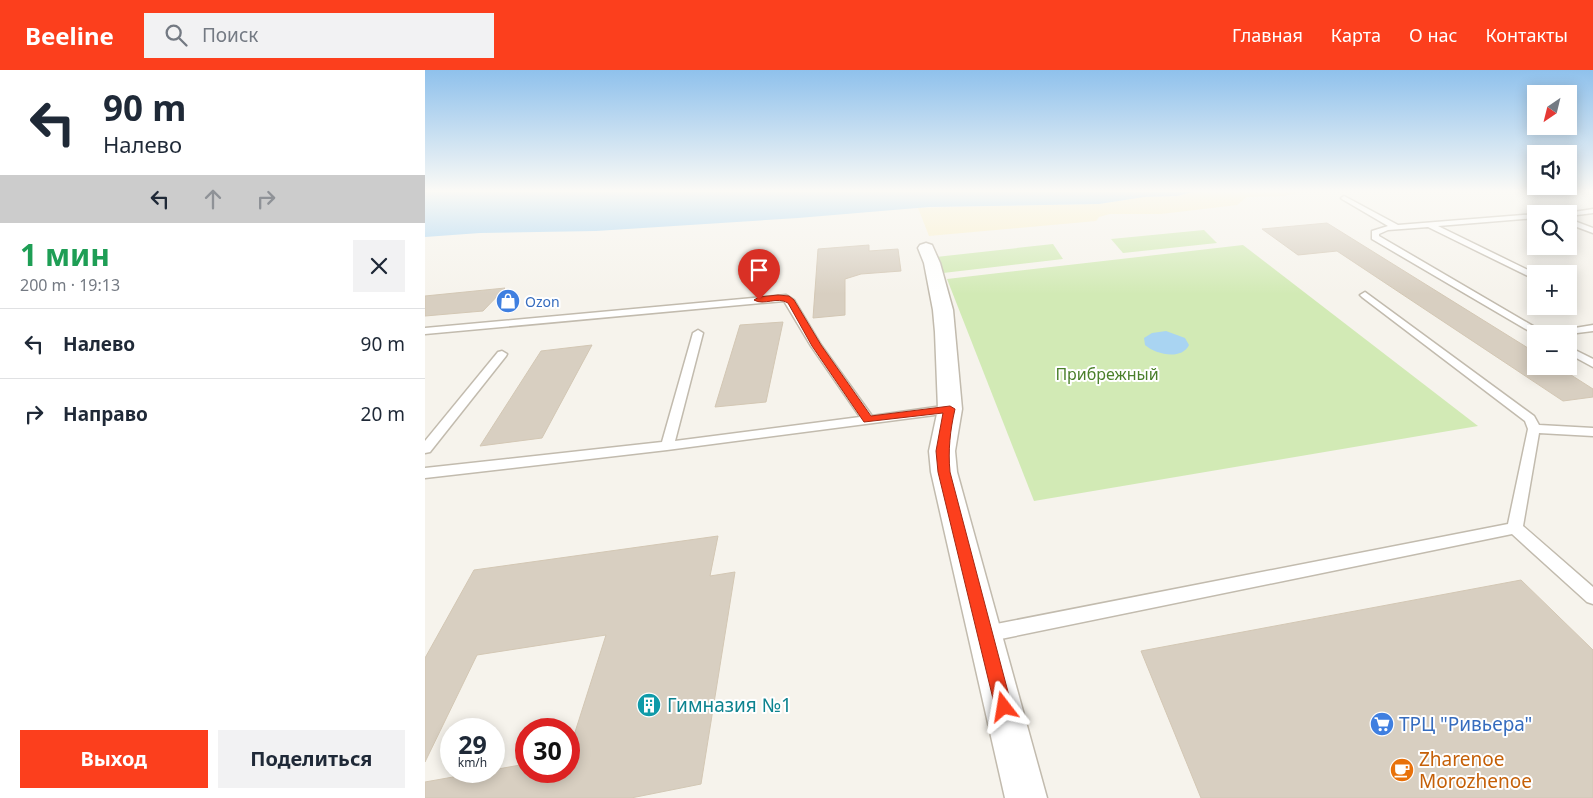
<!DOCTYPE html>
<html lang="ru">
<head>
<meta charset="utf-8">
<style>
	body { margin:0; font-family:"Noto Sans",sans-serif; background:#f2f2f3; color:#1f2937; height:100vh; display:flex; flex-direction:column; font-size:19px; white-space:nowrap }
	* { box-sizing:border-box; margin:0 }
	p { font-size:16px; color:#747a83 }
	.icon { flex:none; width:28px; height:28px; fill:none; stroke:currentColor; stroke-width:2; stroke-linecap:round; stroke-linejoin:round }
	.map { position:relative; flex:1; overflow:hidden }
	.sheet { display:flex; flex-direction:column; background:#fff; width:425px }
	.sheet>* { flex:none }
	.top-card { background:#fff; color:#1f2937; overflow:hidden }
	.needle { width:32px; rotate:215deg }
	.tools { position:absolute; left:1102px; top:15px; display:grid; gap:10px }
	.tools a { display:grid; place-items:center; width:50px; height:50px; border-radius:0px; background:#fff; box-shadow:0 2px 12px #0003; font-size:25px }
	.speed { position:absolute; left:15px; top:648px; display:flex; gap:10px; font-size:25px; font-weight:700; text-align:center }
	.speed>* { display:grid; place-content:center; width:65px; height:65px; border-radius:50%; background:#fff; box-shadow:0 2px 12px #0003; line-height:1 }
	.speed small { font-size:12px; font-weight:400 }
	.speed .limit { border:8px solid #d22; background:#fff; color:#111 }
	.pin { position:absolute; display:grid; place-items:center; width:42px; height:42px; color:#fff; margin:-51px -21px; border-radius:50% 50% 50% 0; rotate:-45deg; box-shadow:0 0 5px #0007 }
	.pin .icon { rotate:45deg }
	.me { position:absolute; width:55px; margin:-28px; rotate:346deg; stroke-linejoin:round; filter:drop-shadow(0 0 4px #0008) }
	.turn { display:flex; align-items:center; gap:18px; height:105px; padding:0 20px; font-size:22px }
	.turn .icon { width:65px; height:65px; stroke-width:2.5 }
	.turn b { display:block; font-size:35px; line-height:42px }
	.lanes { display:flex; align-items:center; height:48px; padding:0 20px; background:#0003; justify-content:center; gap:25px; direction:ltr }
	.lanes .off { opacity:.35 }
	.round { display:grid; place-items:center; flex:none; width:52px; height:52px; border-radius:0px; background:#f2f2f3 }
	.summary { display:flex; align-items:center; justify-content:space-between; height:85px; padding:0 20px }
	h1 { font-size:30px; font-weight:700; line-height:38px; color:#1e9e55 }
	.primary-button { display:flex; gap:10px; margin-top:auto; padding:10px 20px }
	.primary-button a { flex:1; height:58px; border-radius:0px; background:#fc3f1d; color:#fff; font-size:20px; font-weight:700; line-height:58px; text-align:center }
	.primary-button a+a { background:#f2f2f3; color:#1f2937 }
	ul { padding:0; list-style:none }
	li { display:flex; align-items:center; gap:15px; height:70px; padding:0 20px; border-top:1px solid #e0e1e3 }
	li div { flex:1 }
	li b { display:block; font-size:19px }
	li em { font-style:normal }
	header { display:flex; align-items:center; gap:30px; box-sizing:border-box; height:70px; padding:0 25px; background:#fc3f1d; color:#fff }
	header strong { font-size:24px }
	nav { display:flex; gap:28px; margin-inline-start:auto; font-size:18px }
	.search { width:350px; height:45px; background:#f2f2f3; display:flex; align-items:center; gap:12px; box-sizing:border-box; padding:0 18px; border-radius:0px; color:#747a83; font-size:19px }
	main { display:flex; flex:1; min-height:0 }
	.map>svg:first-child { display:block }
</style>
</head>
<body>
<header>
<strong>Beeline</strong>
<div class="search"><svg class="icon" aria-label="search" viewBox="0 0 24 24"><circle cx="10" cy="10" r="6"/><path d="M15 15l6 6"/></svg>Поиск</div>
<nav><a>Главная</a><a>Карта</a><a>О нас</a><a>Контакты</a></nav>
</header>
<main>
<section class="sheet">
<div class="top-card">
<div class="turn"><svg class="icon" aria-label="left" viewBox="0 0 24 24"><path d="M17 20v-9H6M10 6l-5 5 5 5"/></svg><div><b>90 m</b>Налево</div></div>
<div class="lanes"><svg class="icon" aria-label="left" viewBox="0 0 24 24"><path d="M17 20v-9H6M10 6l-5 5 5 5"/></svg><svg class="icon off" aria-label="ahead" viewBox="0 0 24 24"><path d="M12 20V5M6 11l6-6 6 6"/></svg><svg class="icon off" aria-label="right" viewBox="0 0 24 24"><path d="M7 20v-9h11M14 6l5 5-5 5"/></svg></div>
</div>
<div class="summary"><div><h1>1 мин</h1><p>200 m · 19:13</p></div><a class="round"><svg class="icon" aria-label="close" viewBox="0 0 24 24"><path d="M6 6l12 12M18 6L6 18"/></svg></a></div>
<ul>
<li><svg class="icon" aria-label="left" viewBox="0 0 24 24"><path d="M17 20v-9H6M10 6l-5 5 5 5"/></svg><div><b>Налево</b></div><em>90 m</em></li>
<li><svg class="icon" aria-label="right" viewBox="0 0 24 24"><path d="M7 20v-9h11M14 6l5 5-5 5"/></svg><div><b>Направо</b></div><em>20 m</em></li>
</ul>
<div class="primary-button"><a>Выход</a><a>Поделиться</a></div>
</section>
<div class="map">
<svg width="1168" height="728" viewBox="0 0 1168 728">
	<rect width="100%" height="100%" fill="#f6f3ec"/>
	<g fill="#d2eab5">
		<polygon points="779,160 792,173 698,183 686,169"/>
		<polygon points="628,174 638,189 518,203 511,187"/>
		<polygon points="818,175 1053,356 609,431 522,209"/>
	</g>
	<polygon fill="#f9efc9" points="768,122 875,122 859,126 822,127 812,135 736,144 685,144 674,147 671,151 504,166 493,138 674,134 719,127 752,126"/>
	<g fill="#a9d4f2">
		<polygon points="0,122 768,122 752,126 719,127 674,134 504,137 373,148 171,161 55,163 0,167"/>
		<path d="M741,261l19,7 4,7c-8,16 -34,9 -44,0l-1,-7 8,-5z"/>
	</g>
	<g fill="#d8cfc1" stroke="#d3c7b4">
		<polygon points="902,153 1111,283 1111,296 1132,296 1168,319 1168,327 1138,331 912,181 873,185 837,159"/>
		<polygon points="444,175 444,181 473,179 476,201 436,204 420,209 420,245 388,248 393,179"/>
		<polygon points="80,218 58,241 0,246 0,226"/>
		<polygon points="358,252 341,332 290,337 315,255"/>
		<polygon points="167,275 117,368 55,376 116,281"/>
		<polygon points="293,466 285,506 310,502 276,714 206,728 0,728 0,712 101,694 101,701 144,701 144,681 181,565 52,585 0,692 0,588 49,500"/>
		<polygon points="1096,510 1168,580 1168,728 776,728 716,581"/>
	</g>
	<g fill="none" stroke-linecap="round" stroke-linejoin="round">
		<g stroke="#c2bbae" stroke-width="3">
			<g id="service">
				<polygon points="919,126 973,155 1111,144 1111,148 1013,156 1111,204 1111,210 1003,157 963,160 954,164 954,166 1120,263 1168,255 1168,261 1144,264 1111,264 1111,265 947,169 947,161 963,156 917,129 916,128"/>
				<polygon points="1168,139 1168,143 1144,146 1144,144 1136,144"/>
				<polygon points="1144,149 1168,158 1168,163 1144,154"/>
				<polygon points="940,222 1109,346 1114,355 1168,358 1168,366 1114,363 1098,456 1168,517 1168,534 1162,532 1087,464 561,572 555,569 552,564 555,559 561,556 1083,454 1103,359 1100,351 937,227 935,225"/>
				<polygon points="361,225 369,230 396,275 447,346 525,335 531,339 525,343 242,380 0,408 0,398 237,372 268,263 273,260 278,263 250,371 435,347 386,276 359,231 0,264 0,258"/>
				<polygon points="1144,277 1168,289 1168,297 1144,284"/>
				<polygon points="77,281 82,284 81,286 5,382 0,383 0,371 73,282"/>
			</g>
		</g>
		<g stroke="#c2bbae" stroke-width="3">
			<polygon id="minor" points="501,173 507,175 515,193 528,240 537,339 530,381 532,402 622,728 580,728 506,402 504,381 513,339 510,262 508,240 499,193 493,178 495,175"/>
		</g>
		<use href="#service" fill="#fff" fill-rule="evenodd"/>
		<use href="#minor" fill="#fff" fill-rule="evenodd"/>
	</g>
	<linearGradient id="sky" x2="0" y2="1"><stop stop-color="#8fc1ec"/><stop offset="0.54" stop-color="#fbfaf6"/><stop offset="1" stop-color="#fbfaf6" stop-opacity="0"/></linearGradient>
	<rect width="1168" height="224" fill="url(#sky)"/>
	<path fill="#fc3f1d" stroke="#a42913" d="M353,225l11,1 5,4 27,45 50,71 79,-10 5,3c-5,22 -7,41 -5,63l62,235 -2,5 -6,3 -6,-3 -3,-5 -57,-235 -2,-21 7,-38 -79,9 -52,-76 -24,-43c-11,-7 -24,3 -34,-3l5,-3z"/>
	<defs>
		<g id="shop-disc" transform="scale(1.25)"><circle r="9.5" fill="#3f7fe0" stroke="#fff"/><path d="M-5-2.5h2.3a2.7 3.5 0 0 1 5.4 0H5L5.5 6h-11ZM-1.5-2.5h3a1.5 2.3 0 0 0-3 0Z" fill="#fff"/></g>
		<g id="building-disc" transform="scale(1.25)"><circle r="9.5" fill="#0f9aa8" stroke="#fff"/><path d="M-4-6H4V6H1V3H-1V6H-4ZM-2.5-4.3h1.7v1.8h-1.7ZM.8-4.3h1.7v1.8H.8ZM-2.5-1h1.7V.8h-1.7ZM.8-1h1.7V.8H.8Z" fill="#fff"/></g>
		<g id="supermarket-disc" transform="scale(1.25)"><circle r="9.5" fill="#3f7fe0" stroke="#fff"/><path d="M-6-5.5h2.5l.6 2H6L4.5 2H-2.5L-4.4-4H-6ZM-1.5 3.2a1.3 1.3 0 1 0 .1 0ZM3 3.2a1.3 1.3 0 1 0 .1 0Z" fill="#fff"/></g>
		<g id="cafe-disc" transform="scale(1.25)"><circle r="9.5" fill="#e8710a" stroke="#fff"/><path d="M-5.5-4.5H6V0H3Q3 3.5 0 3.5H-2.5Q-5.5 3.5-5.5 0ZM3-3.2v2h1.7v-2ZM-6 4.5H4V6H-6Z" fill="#fff"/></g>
	</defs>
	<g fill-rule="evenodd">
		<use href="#shop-disc" x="83" y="231"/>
		<use href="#building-disc" x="224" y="635"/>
		<use href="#supermarket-disc" x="957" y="654"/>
		<use href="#cafe-disc" x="977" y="700"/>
	</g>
	<g text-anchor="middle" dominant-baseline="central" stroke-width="4" stroke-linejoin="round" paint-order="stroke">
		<g font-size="14" fill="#366cbe" stroke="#fff" text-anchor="start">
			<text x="100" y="231">Ozon</text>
		</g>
		<g font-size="16" fill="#4a7f2a" stroke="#fff">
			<text x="682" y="304">Прибрежный</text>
		</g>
		<g font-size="19" fill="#0d838f" stroke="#fff" text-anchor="start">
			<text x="242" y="635">Гимназия №1</text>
		</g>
		<g font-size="19" fill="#366cbe" stroke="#fff" text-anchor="start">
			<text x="974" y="654">ТРЦ "Ривьера"</text>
		</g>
		<g font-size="19" fill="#c56008" stroke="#fff" text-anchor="start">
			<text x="994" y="689">Zharenoe<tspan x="994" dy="22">Morozhenoe</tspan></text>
		</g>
	</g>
</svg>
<div class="tools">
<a><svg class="needle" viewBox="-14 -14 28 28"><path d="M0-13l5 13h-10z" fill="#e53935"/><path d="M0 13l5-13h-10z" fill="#747a83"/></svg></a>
<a><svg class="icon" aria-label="sound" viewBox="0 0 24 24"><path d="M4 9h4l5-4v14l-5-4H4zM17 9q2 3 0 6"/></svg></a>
<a><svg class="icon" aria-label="search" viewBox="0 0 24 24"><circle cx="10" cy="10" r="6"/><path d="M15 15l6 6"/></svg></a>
<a>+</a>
<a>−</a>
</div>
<div class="speed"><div>29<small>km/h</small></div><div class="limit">30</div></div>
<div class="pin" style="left:334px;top:230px;background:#d93025"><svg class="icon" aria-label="arrive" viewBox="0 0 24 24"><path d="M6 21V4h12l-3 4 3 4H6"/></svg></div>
<svg class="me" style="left:579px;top:637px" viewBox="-20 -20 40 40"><path d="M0-17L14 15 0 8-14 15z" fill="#fc3f1d" stroke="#fff" stroke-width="4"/></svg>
</div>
</main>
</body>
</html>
